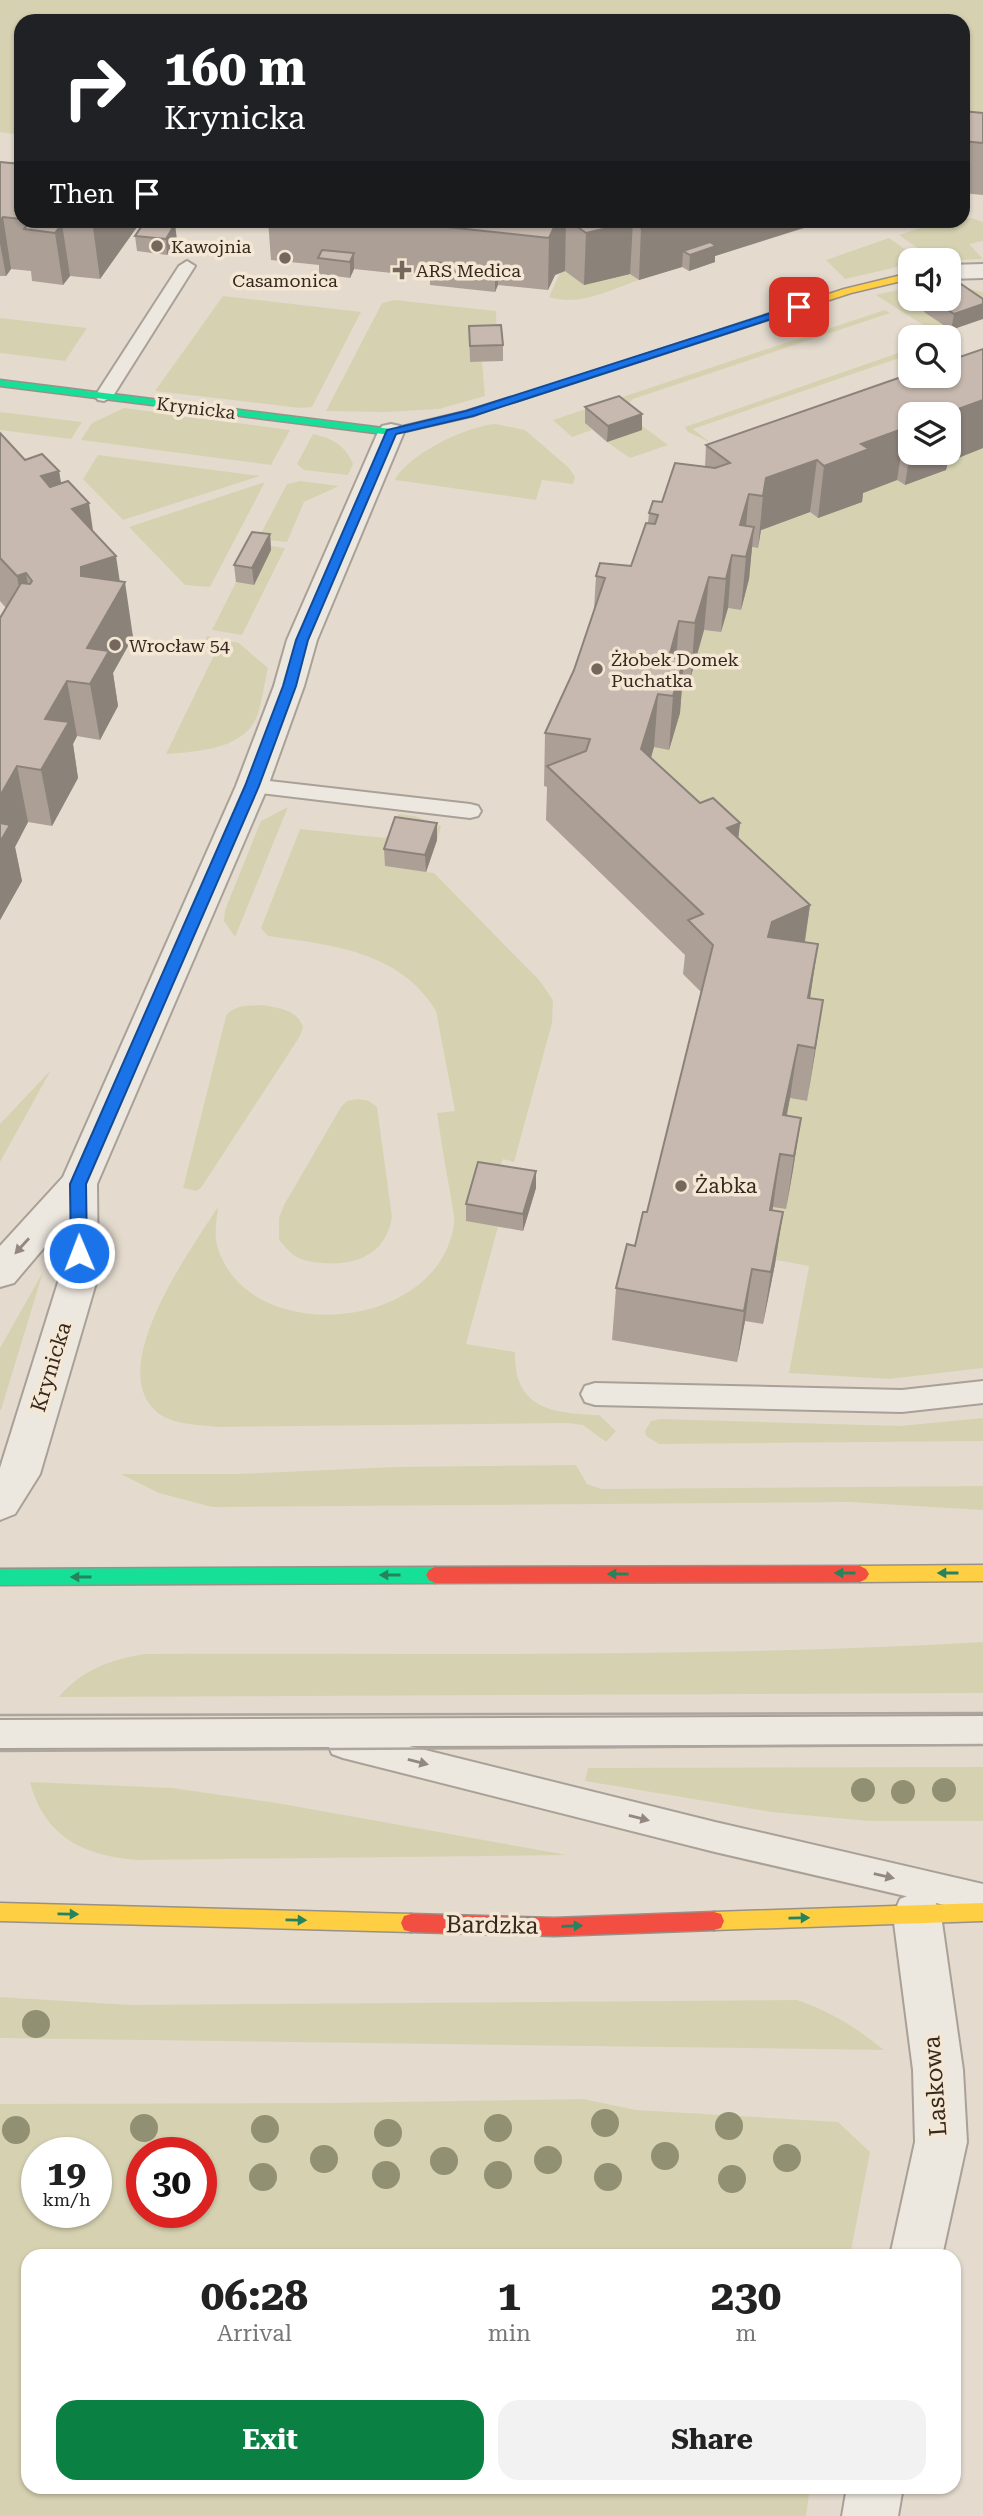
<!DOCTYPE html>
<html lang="en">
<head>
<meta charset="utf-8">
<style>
	body { margin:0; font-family:"Roboto Serif",serif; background:#f2f2f2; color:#222; height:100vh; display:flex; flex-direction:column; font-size:26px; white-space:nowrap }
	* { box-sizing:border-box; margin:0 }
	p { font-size:23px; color:#767676 }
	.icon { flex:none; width:38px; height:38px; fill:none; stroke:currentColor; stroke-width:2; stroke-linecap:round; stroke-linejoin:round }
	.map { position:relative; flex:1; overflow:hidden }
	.details { position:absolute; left:21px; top:2249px; width:940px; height:245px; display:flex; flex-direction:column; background:#fff; border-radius:21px; box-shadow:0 2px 5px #0004 }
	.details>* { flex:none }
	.guide { position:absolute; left:14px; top:14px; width:956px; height:214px; border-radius:21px; box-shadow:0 2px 5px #0004; background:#202124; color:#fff; overflow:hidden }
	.fabs { position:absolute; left:898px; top:248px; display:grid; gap:14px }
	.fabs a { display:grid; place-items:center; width:63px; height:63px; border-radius:14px; background:#fff; box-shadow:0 2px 5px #0004; font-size:35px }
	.speed { position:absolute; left:21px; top:2137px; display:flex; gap:14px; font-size:35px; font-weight:700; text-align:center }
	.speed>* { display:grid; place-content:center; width:91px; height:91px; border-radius:50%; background:#fff; box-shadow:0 2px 5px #0004; line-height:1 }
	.speed small { font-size:18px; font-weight:400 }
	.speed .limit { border:10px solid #d22; background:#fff; color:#111 }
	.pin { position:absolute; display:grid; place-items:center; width:60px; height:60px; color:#fff; margin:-30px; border-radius:14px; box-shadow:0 4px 10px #0006 }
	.me { position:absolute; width:77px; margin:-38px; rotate:359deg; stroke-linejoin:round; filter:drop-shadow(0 0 5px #0008) }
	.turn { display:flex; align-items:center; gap:24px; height:147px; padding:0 35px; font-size:32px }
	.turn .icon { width:91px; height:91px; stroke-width:2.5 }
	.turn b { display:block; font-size:49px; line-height:60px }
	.then { display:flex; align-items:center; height:66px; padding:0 35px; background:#0003; gap:14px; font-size:26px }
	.eta { display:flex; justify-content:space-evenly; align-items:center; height:119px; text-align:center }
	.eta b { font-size:42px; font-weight:700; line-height:49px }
	.button { display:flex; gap:14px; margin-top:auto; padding:14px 35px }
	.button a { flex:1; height:80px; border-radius:21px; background:#0b8043; color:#fff; font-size:28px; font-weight:700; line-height:80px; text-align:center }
	.button a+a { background:#f2f2f2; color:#222 }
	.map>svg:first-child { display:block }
</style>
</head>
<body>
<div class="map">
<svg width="983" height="2516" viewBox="0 0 983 2516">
	<rect width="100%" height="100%" fill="#e4dbce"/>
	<g fill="#d6d2b1" fill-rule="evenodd">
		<polygon points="0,0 983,0 983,164 963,162 962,21 21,21 21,135 0,132"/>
		<polygon points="971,218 983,222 983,241 969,244 983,259 936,261 899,235 927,226"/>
		<polygon points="889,238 922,261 910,261 910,264 845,279 826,260"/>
		<path d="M565,271l65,3 9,6c-30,10 -59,27 -90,17l11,-24z"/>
		<polygon points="949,284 983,292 983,317 939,335 876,295 910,287 910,299 948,299"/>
		<polygon points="223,296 361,312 312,407 300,408 155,391"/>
		<polygon points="394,300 496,311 497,341 470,362 482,362 485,396 439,409 385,412 326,411 382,303"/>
		<polygon points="885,310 890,313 633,399 621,410 668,445 630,458 607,442 641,430 586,423 592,430 572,437 553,420"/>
		<polygon points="0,318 87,328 65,361 0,353"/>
		<polygon points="904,351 910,356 910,362 902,357 693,429 711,443 688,432 685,427"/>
		<polygon points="124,408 290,430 271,465 81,440 92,423"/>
		<polygon points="0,412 82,422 71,439 0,430"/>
		<path d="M496,424l29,6 44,38 6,9 -2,7 -31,-4 -6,20 -141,-20c12,-25 73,-55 101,-56z"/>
		<path d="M313,434c19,4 32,11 40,30l-5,11 -44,-5 -7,-6z"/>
		<polygon points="983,448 983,1368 889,1379 789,1373 809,1266 776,1260 775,1264 763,1262 773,1207 786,1208 793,1171 775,1168 790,1098 807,1101 639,801 665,710 704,630 721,631 728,608 741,610 749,580 744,546 758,548 761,530 810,512 818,518 861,502 854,496 897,480 905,485 945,471 938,465"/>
		<polygon points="98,455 260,476 123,520 83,479"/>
		<polygon points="300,481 339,486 304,502 287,542 258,539 287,484"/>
		<polygon points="265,482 210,587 185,585 129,527"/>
		<polygon points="257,544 285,548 242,635 212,630 236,582 254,585"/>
		<path d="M207,636l32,7 29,25c-4,16 -6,38 -13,53 -16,29 -61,31 -89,33l51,-105 -14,-2z"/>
		<polygon points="288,807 235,937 224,921 225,910 261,821"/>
		<path d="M398,814l17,2 26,10 -4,14 -52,26 49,7 106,108 13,19 -1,23 -38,139 -11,-3 -10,23 -27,38 32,7 -32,117 49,8c-1,57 37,61 84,63l17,16 -10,11 -23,-17 -15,-2 -348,4c-20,-2 -47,-2 -62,-14 -55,-43 33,-164 60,-206 -1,12 -4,26 -1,38 28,103 222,88 237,-21 1,-10 -3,-22 -4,-32 -5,-26 -9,-53 -13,-79l18,-2 -19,-100c-36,-60 -105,-66 -168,-75l-7,-8 39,-99 85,9 10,-11z"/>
		<path d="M262,1005c16,3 35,4 41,22l-3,9 -99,152 -5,3 -13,-3 43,-172c9,-12 22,-10 36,-11z"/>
		<polygon points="51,1070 0,1162 0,1124"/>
		<path d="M358,1099l11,2 8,6 15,110c-6,37 -35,49 -70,46 -9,-1 -19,-2 -27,-7 -6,-4 -11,-11 -16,-16v-22l5,-13 57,-98 6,-6z"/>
		<polygon points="43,1272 1,1410 0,1410 0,1348"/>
		<polygon points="983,1418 983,1441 659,1444 646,1436 645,1431 651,1421 660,1419 900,1426"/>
		<polygon points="576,1465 587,1484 602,1489 983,1486 983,1510 849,1502 212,1507 159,1493 121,1474 237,1474 394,1467"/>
		<path d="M983,1642v51l-924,4c22,-27 53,-38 86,-43 279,-1 559,4 838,-12z"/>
		<polygon points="983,1767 983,1821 869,1821 771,1812 585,1781 588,1768"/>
		<path d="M30,1782l142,6 105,15 290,52 -430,5c-53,-4 -93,-23 -107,-78z"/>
		<path d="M0,1997l131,8 666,-5c33,11 60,28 87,50l-884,-12z"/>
		<path d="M583,2099l53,11 202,12 32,30 -20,104h-822v231h782l-4,29h-806v-412l329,-1zM37,2152h59v60h-59zM142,2152h59v60h-59z"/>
	</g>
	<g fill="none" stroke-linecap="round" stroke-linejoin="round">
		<g stroke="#a9a097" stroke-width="4">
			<g id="lane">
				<polygon points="187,261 195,266 113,396 104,401 98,400 95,396 179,266"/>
				<polygon points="252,779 470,804 478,806 481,811 478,816 470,818 244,791 241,786 244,781"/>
				<polygon points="983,1381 983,1403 902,1412 595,1405 585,1402 581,1394 585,1386 595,1383 902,1390"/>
				<polygon points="983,1716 983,1744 409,1746 715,1822 983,1884 983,1914 715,1852 343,1758 332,1754 329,1747 0,1748 0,1720"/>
			</g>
		</g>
		<g stroke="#a9a097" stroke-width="4">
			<g id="street">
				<polygon points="983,264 983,278 948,279 948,265"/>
				<polygon points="391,424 400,426 404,432 317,640 304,686 268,786 97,1184 98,1276 40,1474 15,1514 0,1520 0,1468 60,1276 59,1230 14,1283 0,1287 0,1246 63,1177 236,786 274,686 287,640 378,432 382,426"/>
				<polygon points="917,1892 934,1899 941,1915 963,2070 967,2142 942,2256 890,2256 915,2142 913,2070 893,1915 900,1899"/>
				<polygon points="847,2487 903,2487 898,2516 842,2516"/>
			</g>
		</g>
		<g stroke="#999087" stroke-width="3">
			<g id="fast">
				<polygon points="0,380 391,429 466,411 511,397 516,400 473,416 391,435 0,386"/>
				<polygon points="435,1567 441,1570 444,1575 441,1580 435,1583 0,1585 0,1569"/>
			</g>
		</g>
		<g stroke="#999087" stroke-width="3">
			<g id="slow">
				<polygon points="910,273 910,279 851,293 515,402 506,400 844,289"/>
				<polygon points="983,1565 983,1581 860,1582 854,1579 851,1574 854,1569 860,1566"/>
				<polygon points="0,1903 411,1914 418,1916 421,1923 418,1930 411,1932 0,1921"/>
				<polygon points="983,1903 983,1921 714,1930 707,1928 704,1921 707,1914 714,1912"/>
			</g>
		</g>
		<g stroke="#999087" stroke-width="3">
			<g id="jam">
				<polygon points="860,1566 866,1569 869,1574 866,1579 860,1582 435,1583 429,1580 426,1575 429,1570 435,1567"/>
				<polygon points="714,1912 721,1914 724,1921 721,1928 714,1930 554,1936 411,1932 404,1930 401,1923 404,1916 411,1914 554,1918"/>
			</g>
		</g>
		<use href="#lane" fill="#ece7df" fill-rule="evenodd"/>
		<use href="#street" fill="#ece7df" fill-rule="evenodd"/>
		<use href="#fast" fill="#16e098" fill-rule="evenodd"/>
		<use href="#slow" fill="#ffcf43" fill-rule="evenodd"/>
		<use href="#jam" fill="#f24e42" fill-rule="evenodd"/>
		<g stroke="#aca69f" stroke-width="2.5">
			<polyline points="0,1715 983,1713"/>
			<polyline points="0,1751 983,1745"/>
		</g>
	</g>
	<g fill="#919072">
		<circle cx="863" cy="1790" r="12"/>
		<circle cx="944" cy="1790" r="12"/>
		<circle cx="903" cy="1792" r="12"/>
		<circle cx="36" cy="2024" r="14"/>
		<circle cx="605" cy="2123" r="14"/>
		<circle cx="729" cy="2126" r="14"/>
		<circle cx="144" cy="2128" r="14"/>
		<circle cx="498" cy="2128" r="14"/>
		<circle cx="265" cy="2129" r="14"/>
		<circle cx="16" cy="2130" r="14"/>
		<circle cx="388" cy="2133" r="14"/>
		<circle cx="665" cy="2156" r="14"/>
		<circle cx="787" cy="2158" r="14"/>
		<circle cx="324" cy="2159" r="14"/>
		<circle cx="548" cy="2160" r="14"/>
		<circle cx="444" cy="2161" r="14"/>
		<circle cx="386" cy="2175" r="14"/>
		<circle cx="498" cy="2175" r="14"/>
		<circle cx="263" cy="2177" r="14"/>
		<circle cx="608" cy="2177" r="14"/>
		<circle cx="732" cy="2179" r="14"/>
	</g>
	<g fill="#ab9f96" fill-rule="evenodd">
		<polygon points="962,111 983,113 983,195 962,193"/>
		<polygon points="0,162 21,164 21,220 136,220 137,227 100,279 70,276 63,285 32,281 31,271 11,269 6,276 0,276"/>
		<polygon points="268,220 856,220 836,227 827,221 715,256 715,262 689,271 682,267 639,280 630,274 584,285 565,271 555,275 548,290 498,285 495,292 430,285 430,277 354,269 350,278 319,274 319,265 271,260"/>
		<polygon points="135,236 177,240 167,255 137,251"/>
		<polygon points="961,284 951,330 924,312 926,299 948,299"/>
		<polygon points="469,326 503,345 503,361 470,362"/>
		<path d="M983,349v99l-35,14 -2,8 -41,15 -8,-5 -34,13 -1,9 -44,16 -8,-6 -49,18 -3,18 -6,-1 -3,32 -8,31 -13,-2 -7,24 -17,-2 -13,46 -8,-1 -3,38 -11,37 -15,-3 -3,11 49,45 13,-5 27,25 -2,16 72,66 -5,37 13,2 -8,54 13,2 -16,101 -17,-3 -3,18 14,2 -8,52 -7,39 -13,-2 -1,3 11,2 -8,52 -12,60 -18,-3 -8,41 -125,-22 4,-52 11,-44 8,2 8,-34h4l54,-220 -18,-18 2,-19 -139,-135 1,-33 -3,-1 1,-53 29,-63 20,-61 2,-33 4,-13 31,3 15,-43h2l1,-10 4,-12 9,1 13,-39 30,4 1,-22 204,-71v2h38v-15zM910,415h38v38h-38z"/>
		<polygon points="585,407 642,414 642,430 607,442 585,423"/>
		<polygon points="0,433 25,460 59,471 61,483 93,532 119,581 133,637 113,673 118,706 100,740 77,736 73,744 78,778 52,826 28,822 15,847 22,881 0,920 0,618 6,608 0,601"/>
		<polygon points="270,534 271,550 254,585 236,582 234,565"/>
		<polygon points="437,823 437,840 426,872 385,866 384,849"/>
		<polygon points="536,1188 523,1231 466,1221 466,1204"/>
	</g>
	<g fill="#8b827a">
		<polygon points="3,217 11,269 6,276 0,243 0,221"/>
		<polygon points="98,220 136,220 137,227 100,279 93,227"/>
		<polygon points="562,220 566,220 565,271 555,275 548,290 549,238 556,223"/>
		<polygon points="614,220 827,220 715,256 715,262 689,271 690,255 683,251 682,267 639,280 641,228 633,222 630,274 584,285 586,233"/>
		<polygon points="837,220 856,220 836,227"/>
		<polygon points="62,224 70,276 63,285 55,233"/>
		<polygon points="175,224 177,240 167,255 166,239"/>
		<polygon points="354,253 354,269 350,278 350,262"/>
		<polygon points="498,269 498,285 495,292 495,276"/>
		<polygon points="983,304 983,319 951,330 954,314"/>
		<polygon points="983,400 983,448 948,462 946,470 905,485 910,451 910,453 948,453 948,415 947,413"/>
		<polygon points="642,414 642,430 607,442 608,426"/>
		<polygon points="905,428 897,480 863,493 862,502 818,518 824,466 861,444"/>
		<polygon points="817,460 810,512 761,530 758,548 763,496 766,478"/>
		<polygon points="59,471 68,526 41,476"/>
		<polygon points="749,494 744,546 740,525"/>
		<polygon points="89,503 97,558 72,509"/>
		<polygon points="754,527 749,579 741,610 746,557"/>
		<polygon points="270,534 271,550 254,585 252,568"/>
		<polygon points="732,555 728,608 721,632 726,579"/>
		<polygon points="116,556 121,589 125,582 133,637 113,673 118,706 100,740 90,684 81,567"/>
		<polygon points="26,573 36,629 27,632 17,576"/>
		<polygon points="709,577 704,630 691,676 695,623"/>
		<polygon points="679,621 675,674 669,657"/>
		<polygon points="684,659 680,713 669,750 673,696"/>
		<polygon points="67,681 77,736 73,744 78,778 52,826 41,770 45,719"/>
		<polygon points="658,694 654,747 638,803 641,749"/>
		<polygon points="17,766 28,822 15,847 22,881 0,920 0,796"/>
		<polygon points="437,823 437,840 426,872 425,855"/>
		<polygon points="740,823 734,876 727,828"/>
		<polygon points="810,905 802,959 768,937 772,922"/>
		<polygon points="818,944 810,998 800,1051 808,998"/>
		<polygon points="823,1000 815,1054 807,1101 815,1048"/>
		<polygon points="798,1045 790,1098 775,1168 783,1115"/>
		<polygon points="801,1118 793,1170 786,1209 794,1156"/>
		<polygon points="780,1154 773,1207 763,1262 770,1210"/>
		<polygon points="536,1171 536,1188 523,1231 523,1214"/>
		<polygon points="783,1212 775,1264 763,1324 771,1272"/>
		<polygon points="752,1269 745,1321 737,1362 744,1311"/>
	</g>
	<g fill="#c7b9af" stroke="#8b827a" stroke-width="2">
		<polygon points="962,111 983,113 983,143 962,141"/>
		<polygon points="0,162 21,164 21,219 3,217 0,221"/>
		<polygon points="31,220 98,220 93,227 62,224 55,233 24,229"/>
		<polygon points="146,220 162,220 175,224 166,239 135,236"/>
		<polygon points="382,220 562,220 556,223 549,238"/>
		<polygon points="568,220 667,220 641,228 633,222 586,233"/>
		<polygon points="710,242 716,246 690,255 683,251"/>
		<polygon points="322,250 354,253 350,262 318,258"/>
		<polygon points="434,262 498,269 495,276 430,269"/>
		<polygon points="961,284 983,299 983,304 954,314 931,299 948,299 948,288"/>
		<polygon points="501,325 503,345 470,346 469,326"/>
		<polygon points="983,349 983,400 947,413 955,419 948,421 948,415 910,415 910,432 905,428 861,444 869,449 824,466 817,460 766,478 763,496 749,494 740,525 754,527 746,557 732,555 726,579 709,577 695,623 679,621 669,657 684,659 673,696 658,694 641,749 700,803 713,798 740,823 727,828 810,905 772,922 768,937 818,944 808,998 823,1000 815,1048 798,1045 783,1115 801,1118 794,1156 780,1154 770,1210 783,1212 771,1272 752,1269 744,1311 616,1288 627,1244 635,1246 643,1212 647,1212 713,945 688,920 703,914 547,766 586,751 590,739 545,733 574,670 605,578 596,576 600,563 631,566 646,523 655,524 658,515 649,513 653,501 662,502 675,463 715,468 730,463 706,445 910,374 910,376 948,376 948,361"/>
		<polygon points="619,396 642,414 608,426 585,407"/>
		<polygon points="0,433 25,460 42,454 59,471 41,476 50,487 68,481 89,503 72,509 116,556 81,567 81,576 125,582 87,648 109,651 90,684 67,681 45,719 69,722 41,770 17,766 0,796 0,618 21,583 30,584 32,581 26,573 17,576 0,558"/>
		<polygon points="252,532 270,534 252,568 234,565"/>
		<polygon points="395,817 437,823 425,855 384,849"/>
		<polygon points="0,823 10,825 0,842"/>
		<polygon points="478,1162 536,1171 523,1214 466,1204"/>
	</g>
	<defs><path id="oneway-solid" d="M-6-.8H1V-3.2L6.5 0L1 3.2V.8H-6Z" transform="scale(1.75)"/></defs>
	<g fill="#92887f">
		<use href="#oneway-solid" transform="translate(22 1246) rotate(132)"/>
		<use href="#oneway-solid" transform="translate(418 1762) rotate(14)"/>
		<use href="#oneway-solid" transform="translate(639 1818) rotate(14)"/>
		<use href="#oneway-solid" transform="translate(884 1876) rotate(13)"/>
	</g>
	<g fill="#26845c">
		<use href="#oneway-solid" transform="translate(845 1573) rotate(-180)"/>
		<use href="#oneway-solid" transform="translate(948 1573) rotate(180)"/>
		<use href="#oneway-solid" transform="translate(618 1574) rotate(180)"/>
		<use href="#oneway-solid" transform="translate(390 1575) rotate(180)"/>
		<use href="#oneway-solid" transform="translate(81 1577) rotate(180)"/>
		<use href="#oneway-solid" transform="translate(68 1914) rotate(1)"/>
		<use href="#oneway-solid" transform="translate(799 1918) rotate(-1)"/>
		<use href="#oneway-solid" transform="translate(296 1920) rotate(1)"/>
		<use href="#oneway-solid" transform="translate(572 1926) rotate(-2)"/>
	</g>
	<polygon fill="#1a73e8" stroke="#114b97" stroke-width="2" points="799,304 802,305 802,309 473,416 396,434 308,640 296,686 259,786 86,1184 87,1253 84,1257 73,1257 71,1253 70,1184 245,786 283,686 296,640 387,430 466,411"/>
	<g fill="#74675c" stroke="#f4e7d4" stroke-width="2.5">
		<circle cx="157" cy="246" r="7"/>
		<circle cx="285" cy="258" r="7"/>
		<path d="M398.5 259.5h7v7h7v7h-7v7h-7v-7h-7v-7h7z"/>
		<circle cx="115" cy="645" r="7"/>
		<circle cx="597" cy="669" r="7"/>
		<circle cx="681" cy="1186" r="7"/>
	</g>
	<g text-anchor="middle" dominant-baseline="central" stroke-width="7" stroke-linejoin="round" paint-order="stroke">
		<g font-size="18" fill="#37281f" stroke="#f4e7d4" text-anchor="start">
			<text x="171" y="246">Kawojnia</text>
			<text x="416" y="270">ARS Medica</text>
			<text x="285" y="280" text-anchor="middle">Casamonica</text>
			<text x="129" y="645">Wrocław 54</text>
			<text x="611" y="659">Żłobek Domek<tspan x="611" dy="21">Puchatka</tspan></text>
		</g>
		<g font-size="18" fill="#37281f" stroke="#f4e7d4">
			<text transform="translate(196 408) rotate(7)">Krynicka</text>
		</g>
		<g font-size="21" fill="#37281f" stroke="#f4e7d4" text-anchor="start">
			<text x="695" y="1186">Żabka</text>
		</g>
		<g font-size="21" fill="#37281f" stroke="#f4e7d4">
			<text transform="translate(51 1367) rotate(-73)">Krynicka</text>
		</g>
		<g font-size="24" fill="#37281f" stroke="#f4e7d4">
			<text transform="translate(492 1925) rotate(1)">Bardzka</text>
			<text transform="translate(935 2086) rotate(-94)">Laskowa</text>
		</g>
	</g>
</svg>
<div class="fabs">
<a><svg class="icon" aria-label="sound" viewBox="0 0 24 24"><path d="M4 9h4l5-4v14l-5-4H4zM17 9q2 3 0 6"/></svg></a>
<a><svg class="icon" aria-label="search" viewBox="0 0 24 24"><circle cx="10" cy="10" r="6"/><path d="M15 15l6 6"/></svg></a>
<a><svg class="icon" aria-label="layers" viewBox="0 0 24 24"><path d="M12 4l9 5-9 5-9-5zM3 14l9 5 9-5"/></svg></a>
</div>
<div class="speed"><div>19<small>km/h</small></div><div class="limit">30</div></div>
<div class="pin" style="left:799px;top:307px;background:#d93025"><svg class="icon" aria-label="arrive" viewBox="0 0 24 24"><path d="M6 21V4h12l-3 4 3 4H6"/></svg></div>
<svg class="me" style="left:79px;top:1253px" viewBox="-20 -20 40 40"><circle r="17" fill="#1a73e8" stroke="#fff" stroke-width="3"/><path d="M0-11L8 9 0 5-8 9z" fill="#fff"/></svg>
<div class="guide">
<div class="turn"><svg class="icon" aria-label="right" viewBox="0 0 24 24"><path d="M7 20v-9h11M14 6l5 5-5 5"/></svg><div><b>160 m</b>Krynicka</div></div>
<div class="then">Then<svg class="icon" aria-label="arrive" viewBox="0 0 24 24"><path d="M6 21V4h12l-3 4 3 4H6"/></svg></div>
</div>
<section class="details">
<div class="eta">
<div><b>06:28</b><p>Arrival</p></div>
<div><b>1</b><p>min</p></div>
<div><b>230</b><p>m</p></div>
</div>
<div class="button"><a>Exit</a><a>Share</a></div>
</section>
</div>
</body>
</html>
